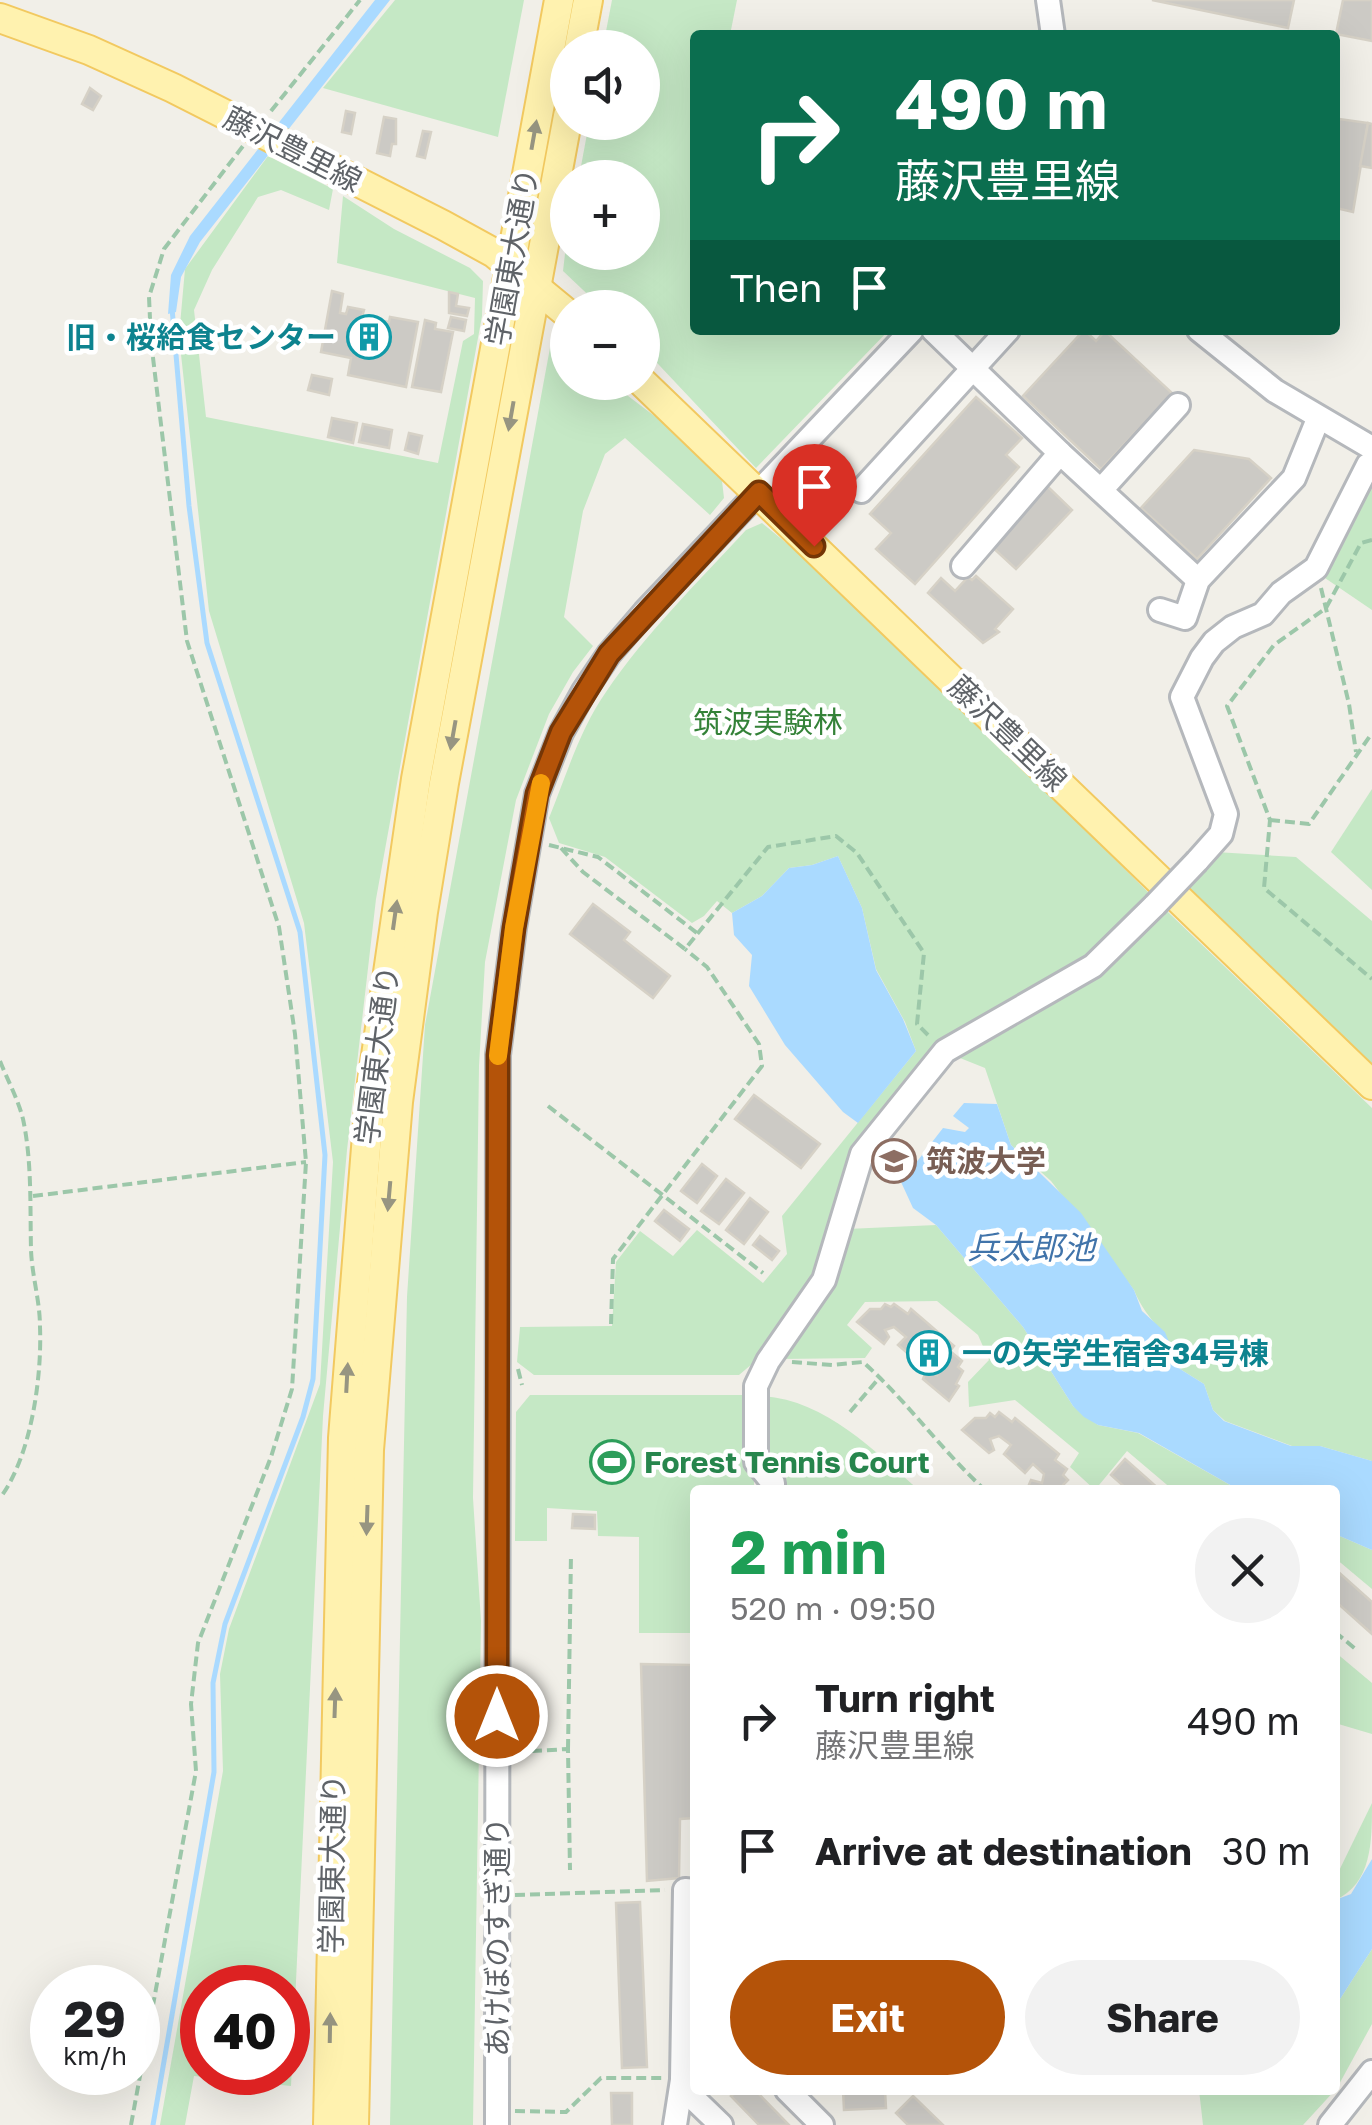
<!DOCTYPE html>
<html lang="en">
<head>
<meta charset="utf-8">
<style>
	body { margin:0; font-family:"Golos Text","Noto Sans JP",sans-serif; background:#f2f2f2; color:#202124; height:100vh; display:flex; flex-direction:column; font-size:38px; white-space:nowrap }
	* { box-sizing:border-box; margin:0 }
	p { font-size:32px; color:#757577 }
	.icon { flex:none; width:55px; height:55px; fill:none; stroke:currentColor; stroke-width:2; stroke-linecap:round; stroke-linejoin:round }
	.map { position:relative; flex:1; overflow:hidden }
	.side { position:absolute; left:690px; top:1485px; width:650px; height:610px; display:flex; flex-direction:column; background:#fff; border-radius:10px; box-shadow:0 10px 40px #0002 }
	.side>* { flex:none }
	.hud { position:absolute; left:690px; top:30px; width:650px; height:305px; border-radius:10px; box-shadow:0 10px 40px #0002; background:#0b6e4f; color:#fff; overflow:hidden }
	.tools { position:absolute; left:550px; top:30px; display:grid; gap:20px }
	.tools a { display:grid; place-items:center; width:110px; height:110px; border-radius:50%; background:#fff; box-shadow:0 10px 40px #0002; font-size:50px }
	.speed { position:absolute; left:30px; top:1965px; display:flex; gap:20px; font-size:50px; font-weight:700; text-align:center }
	.speed>* { display:grid; place-content:center; width:130px; height:130px; border-radius:50%; background:#fff; box-shadow:0 10px 40px #0002; line-height:1 }
	.speed small { font-size:25px; font-weight:400 }
	.speed .limit { border:15px solid #d22; background:#fff; color:#111 }
	.pin { position:absolute; display:grid; place-items:center; width:85px; height:85px; color:#fff; margin:-102px -42px; border-radius:50% 50% 50% 0; rotate:-45deg; box-shadow:0 0 10px #0007 }
	.pin .icon { rotate:45deg }
	.me { position:absolute; width:110px; margin:-55px; rotate:0deg; stroke-linejoin:round; filter:drop-shadow(0 0 8px #0008) }
	.turn { display:flex; align-items:center; gap:35px; height:210px; padding:0 40px; font-size:45px }
	.turn .icon { width:130px; height:130px; stroke-width:2.5 }
	.turn b { display:block; font-size:70px; line-height:85px }
	.then { display:flex; align-items:center; height:95px; padding:0 40px; background:#0003; gap:20px; font-size:38px }
	.round { display:grid; place-items:center; flex:none; width:105px; height:105px; border-radius:52px; background:#f2f2f2 }
	.headline { display:flex; align-items:center; justify-content:space-between; height:170px; padding:0 40px }
	h1 { font-size:60px; font-weight:700; line-height:75px; color:#1e9e55 }
	.action { display:flex; gap:20px; margin-top:auto; padding:20px 40px }
	.action a { flex:1; height:115px; border-radius:60px; background:#b45309; color:#fff; font-size:40px; font-weight:700; line-height:115px; text-align:center }
	.action a+a { background:#f2f2f2; color:#202124 }
	ul { padding:0; list-style:none }
	li { display:flex; align-items:center; gap:30px; height:130px; padding:0 40px }
	li div { flex:1 }
	li b { display:block; font-size:38px }
	li em { font-style:normal }
	.map>svg:first-child { display:block }
</style>
</head>
<body>
<div class="map">
<svg width="1372" height="2125" viewBox="0 0 1372 2125">
	<rect width="100%" height="100%" fill="#f1efe8"/>
	<g fill="#c5e8c5" fill-rule="evenodd">
		<polygon points="395,0 524,0 498,137 323,88"/>
		<polygon points="612,0 737,0 730,35 695,35 695,330 889,330 756,468 643,348 642,308 601,307 563,271 567,237 568,252 642,252 642,178 579,177 589,123 642,122 642,48 603,47"/>
		<path d="M268,156l65,33 -4,21 -48,-20 -23,7 -46,73 -18,40 12,107 232,46 25,-122 11,-7 1,-36 -138,-35 6,-67 51,33 76,39 13,13 -1,35 -106,583 -29,251 -24,266 -32,670 -97,-10 -9,49h-25l63,-354 -3,-97 9,-45 91,-245 13,-222 -29,-239 -95,-312 -30,-275 6,-67zM202,1988h86v84h-86z"/>
		<polygon points="552,337 567,349 568,382 611,383 665,424 722,481 724,498 710,515 625,438 605,454 583,511 564,617 593,646 573,672 549,714 516,800 485,962 479,1066 473,1498 481,1621 473,2125 390,2125 407,1297 425,1025"/>
		<polygon points="1372,474 1372,610 1322,576"/>
		<path d="M762,523l84,69 325,323 201,193v353l-52,-15h-28l-67,-25 -12,-11 -9,-26 -24,-15c-10,-38 -33,-46 -46,-79l-83,-109 -40,-36 -26,-77 -40,-16 -94,103 -28,105 -71,104 -13,11h-205l-17,-13 3,-35 92,-1 4,-64 24,-31 33,25 24,-26 66,53 24,-29 -5,-38 134,-165 -11,-29 -29,-53 -14,-61 -24,-52 -26,9 -23,3 -27,28 -30,17 -15,-12 -13,15 -12,7 -87,-66 -46,-14 -10,-25c17,-42 31,-89 57,-126 40,-59 92,-110 140,-162z"/>
		<polygon points="1372,789 1372,890 1331,852"/>
		<polygon points="1216,852 1296,857 1372,921 1372,1065 1187,887"/>
		<polygon points="936,1225 1023,1327 1073,1406 1098,1425 1138,1433 1239,1490 1173,1490 1127,1451 1095,1490 1070,1467 1079,1453 1015,1400 969,1407 968,1382 989,1360 978,1335 937,1301 865,1302 847,1325 872,1348 865,1358 780,1359 847,1229"/>
		<polygon points="530,1395 754,1395 754,1490 695,1490 695,1633 639,1633 639,1537 598,1536 597,1511 547,1508 547,1541 515,1541 516,1412"/>
		<path d="M763,1396c64,5 110,54 156,94h-139v-14l-15,-21z"/>
		<polygon points="1335,1534 1372,1550 1372,1589 1335,1558"/>
		<polygon points="1335,1652 1372,1683 1372,1734 1335,1723"/>
		<path d="M1372,1803c0,38 0,81 -37,97v-21z"/>
		<polygon points="1372,1949 1372,2024 1337,2088 1303,2125 1203,2125 1199,2090 1226,2090 1237,2094 1247,2090 1335,2090 1335,2007"/>
	</g>
	<g fill="#aadaff">
		<polygon points="375,0 390,0 200,242 181,277 176,312 168,314 171,275 190,236"/>
		<polygon points="838,856 862,908 876,970 903,1019 916,1051 858,1123 843,1112 785,1045 749,986 752,955 734,935 732,913 762,896 789,868 812,865"/>
		<polygon points="964,1103 997,1104 1011,1145 1081,1213 1134,1290 1142,1311 1165,1332 1180,1369 1204,1384 1213,1410 1224,1421 1291,1446 1320,1446 1372,1461 1372,1550 1335,1534 1335,1490 1239,1490 1139,1433 1098,1425 1084,1417 1073,1406 1023,1327 936,1225 913,1208 901,1182 943,1128 965,1132 969,1128 953,1116"/>
		<polygon points="1372,1859 1372,1949 1335,2007 1335,1900 1351,1894"/>
	</g>
	<g fill="none" stroke-linecap="round" stroke-linejoin="round">
		<polyline stroke="#aadaff" stroke-width="5" points="153,2125 214,1772 213,1683 225,1624 303,1417 313,1379 325,1155 300,932 207,643 189,506 172,308"/>
	</g>
	<g fill="#cccac5" stroke="#d6d1c6" stroke-width="2.5">
		<polygon points="1152,0 1294,0 1288,28"/>
		<polygon points="1343,0 1372,0 1372,41 1336,34"/>
		<polygon points="90,88 101,96 93,110 82,104"/>
		<polygon points="346,111 355,113 351,134 342,132"/>
		<polygon points="384,117 396,119 396,144 392,144 390,156 377,153"/>
		<polygon points="1339,119 1368,123 1353,212 1336,208 1335,213 1335,139"/>
		<polygon points="1368,123 1372,124 1372,168 1360,166"/>
		<polygon points="423,131 431,132 425,158 417,156"/>
		<polygon points="332,291 343,294 340,313 346,314 348,307 364,310 362,317 389,322 390,317 418,322 406,387 348,375 351,358 321,352"/>
		<polygon points="449,292 458,294 456,306 469,308 467,316 449,313"/>
		<polygon points="451,317 466,320 464,331 448,328"/>
		<polygon points="425,320 436,323 435,329 453,332 441,392 412,387"/>
		<polygon points="1084,330 1096,341 1105,331 1172,393 1101,469 1023,396"/>
		<polygon points="312,375 332,379 329,395 308,390"/>
		<polygon points="976,397 1022,438 1006,455 1019,467 915,584 876,549 891,533 870,514"/>
		<polygon points="332,418 357,423 353,443 328,437"/>
		<polygon points="363,424 392,430 389,448 359,442"/>
		<polygon points="409,433 422,436 418,454 405,450"/>
		<polygon points="1194,450 1249,459 1271,478 1197,559 1141,508"/>
		<polygon points="1047,486 1072,510 1016,569 990,545"/>
		<polygon points="976,576 1013,609 995,629 999,632 983,643 928,593 941,578 955,591 968,577 972,580"/>
		<polygon points="593,904 630,932 624,940 670,976 653,998 570,934"/>
		<polygon points="754,1095 820,1144 801,1168 735,1119"/>
		<polygon points="702,1164 717,1176 697,1203 681,1191"/>
		<polygon points="726,1179 744,1193 719,1224 701,1211"/>
		<polygon points="750,1198 768,1212 744,1244 726,1230"/>
		<polygon points="664,1210 689,1229 680,1241 655,1221"/>
		<polygon points="760,1236 779,1251 772,1260 753,1245"/>
		<polygon points="885,1304 891,1307 894,1304 908,1314 911,1309 954,1346 950,1351 962,1361 958,1367 963,1371 956,1384 959,1386 949,1401 923,1379 926,1371 937,1375 939,1365 928,1355 920,1364 898,1345 906,1337 894,1327 885,1330 889,1337 884,1344 857,1322 870,1309 881,1309"/>
		<polygon points="999,1412 1012,1422 1015,1418 1059,1454 1055,1460 1067,1469 1063,1475 1068,1480 1063,1485 1064,1490 1031,1490 1028,1487 1031,1480 1042,1483 1044,1474 1033,1464 1025,1473 1004,1454 1011,1445 999,1436 990,1439 994,1450 989,1453 962,1430 975,1418 986,1418 990,1413 995,1417"/>
		<polygon points="1125,1459 1160,1490 1128,1490 1111,1475"/>
		<polygon points="573,1514 595,1515 595,1529 572,1528"/>
		<polygon points="1335,1569 1372,1602 1372,1634 1335,1601"/>
		<polygon points="695,1660 695,1818 680,1819 679,1878 647,1881 641,1664 691,1665"/>
		<polygon points="640,1902 647,2067 622,2068 616,1903"/>
		<polygon points="738,2090 755,2090 789,2125 759,2125 731,2096"/>
		<polygon points="843,2090 885,2090 886,2108 844,2110"/>
		<polygon points="611,2093 632,2093 632,2125 612,2125"/>
		<polygon points="913,2096 943,2125 908,2125 896,2113"/>
	</g>
	<g fill="none" stroke-linecap="round" stroke-linejoin="round">
		<g stroke="#b5b8bc" stroke-width="28">
			<g id="minor">
				<polyline points="1048,0 1053,35"/>
				<polyline points="933,330 1060,453 1198,580"/>
				<polyline points="1199,330 1275,391 1372,448"/>
				<polyline points="1101,490 1178,405"/>
				<polyline points="861,491 1008,330"/>
				<polyline points="963,566 1060,453"/>
				<polyline points="1160,610 1185,618 1198,580 1294,478 1318,419"/>
				<polyline points="1197,861 1221,834 1226,814 1182,697 1202,658 1214,642 1233,627 1263,614 1281,593 1316,568 1368,465"/>
				<polyline points="773,1490 773,1483 756,1462 756,1386 768,1361 824,1280 862,1154 945,1051 1093,966 1155,905"/>
				<polyline points="682,2080 692,2097 721,2125"/>
				<polyline points="787,2090 822,2125"/>
				<polyline points="497,2125 498,1055 514,928 537,794 561,733 584,691 609,654 645,612 912,330"/>
				<polyline points="675,2125 682,2080 685,1890 695,1891"/>
				<polyline points="1330,2125 1372,2072"/>
			</g>
		</g>
		<g stroke="#f2c960" stroke-width="32">
			<g id="major">
				<polyline points="0,18 89,50 173,88 443,225 494,253 568,314"/>
				<polyline points="579,48 588,0"/>
				<polyline points="642,382 1372,1085"/>
				<polyline points="328,2125 343,1438 370,1097 416,779 559,0"/>
				<polyline points="354,2125 369,1450 398,1102 423,912 444,783 568,116"/>
			</g>
		</g>
		<g stroke="#9cc7a9" stroke-width="4" stroke-dasharray="10 5" stroke-linecap="butt">
			<polyline points="271,111 360,0"/>
			<polyline points="1372,540 1361,543 1326,608 1274,645 1227,706 1270,820 1264,888 1372,979"/>
			<polyline points="1321,588 1349,704 1356,752"/>
			<polyline points="1270,820 1309,824 1372,733"/>
			<polyline points="549,845 598,857 697,933"/>
			<polyline points="561,848 583,872 685,949 768,847 836,836 857,853 924,953 917,1024 931,1038"/>
			<path d="M0,1061c7,18 18,38 23,58 9,42 7,87 8,131 1,26 9,51 9,77 2,51 -9,130 -40,171"/>
			<polyline points="548,1106 763,1273"/>
			<polyline points="33,1196 306,1162"/>
			<polyline points="611,1324 613,1259 762,1066 759,1044 707,967 685,949"/>
			<path d="M792,1362l40,3 31,-3c45,40 78,88 122,128"/>
			<polyline points="518,1369 522,1385"/>
			<polyline points="850,1412 880,1377"/>
			<polyline points="1335,1632 1358,1651"/>
			<polyline points="568,1749 571,1554"/>
			<polyline points="517,1752 568,1749 570,1870"/>
			<polyline points="515,1895 665,1890"/>
			<polyline points="515,2111 566,2112 601,2078 662,2078"/>
			<polyline points="131,2125 196,1771 191,1704 198,1643 271,1457 292,1389 306,1162 295,1034 279,927 187,641 151,341 149,297 164,249 243,146"/>
		</g>
		<use href="#minor" stroke="#fff" stroke-width="22"/>
		<use href="#major" stroke="#fff2af" stroke-width="28"/>
		<g stroke="#b5b8bc" stroke-width="28" stroke-linecap="butt">
			<polyline id="minor-bridge" points="1155,905 1197,861"/>
		</g>
		<use href="#minor-bridge" stroke="#fff" stroke-width="22"/>
	</g>
	<defs><path id="oneway-solid" d="M-6-.8H1V-3.2L6.5 0L1 3.2V.8H-6Z" transform="scale(2.5)"/></defs>
	<g fill="#979581">
		<use href="#oneway-solid" transform="translate(534 135) rotate(-80)"/>
		<use href="#oneway-solid" transform="translate(511 416) rotate(100)"/>
		<use href="#oneway-solid" transform="translate(453 735) rotate(100)"/>
		<use href="#oneway-solid" transform="translate(395 915) rotate(-82)"/>
		<use href="#oneway-solid" transform="translate(389 1196) rotate(95)"/>
		<use href="#oneway-solid" transform="translate(347 1378) rotate(-87)"/>
		<use href="#oneway-solid" transform="translate(367 1520) rotate(92)"/>
		<use href="#oneway-solid" transform="translate(335 1703) rotate(-88)"/>
		<use href="#oneway-solid" transform="translate(330 2028) rotate(-89)"/>
	</g>
	<g fill="none" stroke-linecap="round" stroke-linejoin="round">
		<g stroke="#753606" stroke-width="25">
			<polyline id="route" points="497,1716 498,1055 514,928 537,794 561,732 609,654 759,492 814,546"/>
		</g>
		<use href="#route" stroke="#b45309" stroke-width="18"/>
		<polyline stroke="#f59e0b" stroke-width="18" points="498,1056 514,928 541,783"/>
	</g>
	<defs>
		<g id="building-ring" transform="scale(2.25)"><circle r="9.5" fill="#fff" stroke="#0f9aa8" stroke-width="1.5"/><path d="M-4-6H4V6H1V3H-1V6H-4ZM-2.5-4.3h1.7v1.8h-1.7ZM.8-4.3h1.7v1.8H.8ZM-2.5-1h1.7V.8h-1.7ZM.8-1h1.7V.8H.8Z" fill="#0f9aa8"/></g>
		<g id="university-ring" transform="scale(2.25)"><circle r="9.5" fill="#fff" stroke="#8d6e63" stroke-width="1.5"/><path d="M0-5L7-2L0 1L-7-2ZM-4 1L0 2.5L4 1V4Q0 6-4 4Z" fill="#8d6e63"/></g>
		<g id="stadium-ring" transform="scale(2.25)"><circle r="9.5" fill="#fff" stroke="#2e9e5b" stroke-width="1.5"/><path d="M0-5a6.5 5 0 1 0 0 10a6.5 5 0 1 0 0-10ZM-3.5-1.8h7v3.6h-7Z" fill="#2e9e5b"/></g>
	</defs>
	<g fill-rule="evenodd">
		<use href="#building-ring" x="369" y="337"/>
		<use href="#university-ring" x="894" y="1161"/>
		<use href="#building-ring" x="929" y="1353"/>
		<use href="#stadium-ring" x="612" y="1462"/>
	</g>
	<g text-anchor="middle" dominant-baseline="central" stroke-width="9" stroke-linejoin="round" paint-order="stroke">
		<g font-size="30" fill="#5f6368" stroke="#fff">
			<text transform="translate(293 149) rotate(27)">藤沢豊里線</text>
			<text transform="translate(512 257) rotate(-80)">学園東大通り</text>
			<text transform="translate(1008 733) rotate(44)">藤沢豊里線</text>
			<text transform="translate(377 1055) rotate(-83)">学園東大通り</text>
			<text transform="translate(332 1864) rotate(-89)">学園東大通り</text>
			<text transform="translate(497 1937) rotate(-90)">あけぼのすぎ通り</text>
		</g>
		<g font-size="30" font-weight="bold" fill="#0d838f" stroke="#fff" text-anchor="end">
			<text x="336" y="337">旧・桜給食センター</text>
			<text x="962" y="1353" text-anchor="start">一の矢学生宿舎34号棟</text>
		</g>
		<g font-size="30" fill="#348238" stroke="#fff">
			<text x="768" y="722">筑波実験林</text>
		</g>
		<g font-size="30" font-weight="bold" fill="#785e54" stroke="#fff" text-anchor="start">
			<text x="926" y="1161">筑波大学</text>
		</g>
		<g font-size="30" font-weight="bold" fill="#27864d" stroke="#fff" text-anchor="start">
			<text x="644" y="1462">Forest Tennis Court</text>
		</g>
		<g font-size="32" font-style="italic" fill="#4174aa" stroke="#fff">
			<text x="1031" y="1247">兵太郎池</text>
		</g>
	</g>
</svg>
<div class="tools">
<a><svg class="icon" aria-label="sound" viewBox="0 0 24 24"><path d="M4 9h4l5-4v14l-5-4H4zM17 9q2 3 0 6"/></svg></a>
<a>+</a>
<a>−</a>
</div>
<div class="speed"><div>29<small>km/h</small></div><div class="limit">40</div></div>
<div class="pin" style="left:814px;top:546px;background:#d93025"><svg class="icon" aria-label="arrive" viewBox="0 0 24 24"><path d="M6 21V4h12l-3 4 3 4H6"/></svg></div>
<svg class="me" style="left:497px;top:1716px" viewBox="-20 -20 40 40"><circle r="17" fill="#b45309" stroke="#fff" stroke-width="3"/><path d="M0-11L8 9 0 5-8 9z" fill="#fff"/></svg>
<div class="hud">
<div class="turn"><svg class="icon" aria-label="right" viewBox="0 0 24 24"><path d="M7 20v-9h11M14 6l5 5-5 5"/></svg><div><b>490 m</b>藤沢豊里線</div></div>
<div class="then">Then<svg class="icon" aria-label="arrive" viewBox="0 0 24 24"><path d="M6 21V4h12l-3 4 3 4H6"/></svg></div>
</div>
<section class="side">
<div class="headline"><div><h1>2 min</h1><p>520 m · 09:50</p></div><a class="round"><svg class="icon" aria-label="close" viewBox="0 0 24 24"><path d="M6 6l12 12M18 6L6 18"/></svg></a></div>
<ul>
<li><svg class="icon" aria-label="right" viewBox="0 0 24 24"><path d="M7 20v-9h11M14 6l5 5-5 5"/></svg><div><b>Turn right</b><p>藤沢豊里線</p></div><em>490 m</em></li>
<li><svg class="icon" aria-label="arrive" viewBox="0 0 24 24"><path d="M6 21V4h12l-3 4 3 4H6"/></svg><div><b>Arrive at destination</b></div><em>30 m</em></li>
</ul>
<div class="action"><a>Exit</a><a>Share</a></div>
</section>
</div>
</body>
</html>
